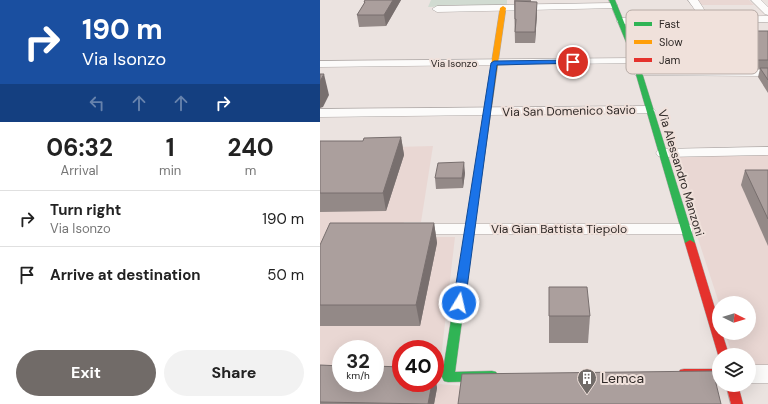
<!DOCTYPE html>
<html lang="en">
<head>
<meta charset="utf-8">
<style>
	body { margin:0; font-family:"DM Sans",sans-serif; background:#f2f2f2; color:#222; height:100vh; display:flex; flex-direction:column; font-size:15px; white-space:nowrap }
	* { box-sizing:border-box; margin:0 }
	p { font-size:13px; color:#767676 }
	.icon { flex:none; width:22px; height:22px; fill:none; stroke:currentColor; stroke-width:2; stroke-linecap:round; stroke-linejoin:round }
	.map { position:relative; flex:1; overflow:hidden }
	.details { display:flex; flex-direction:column; background:#fff; width:320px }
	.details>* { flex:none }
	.banner { background:#1a4fa0; color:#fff; overflow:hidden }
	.needle { width:26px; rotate:95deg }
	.fabs { position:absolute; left:392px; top:296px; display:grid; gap:8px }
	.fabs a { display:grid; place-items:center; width:44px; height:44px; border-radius:50%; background:#fff; box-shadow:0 4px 16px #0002; font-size:20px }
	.speed { position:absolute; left:12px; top:340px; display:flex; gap:8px; font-size:20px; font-weight:700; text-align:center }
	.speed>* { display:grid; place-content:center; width:52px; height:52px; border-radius:50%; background:#fff; box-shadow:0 4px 16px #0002; line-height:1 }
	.speed small { font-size:10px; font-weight:400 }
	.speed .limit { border:6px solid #d22; background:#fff; color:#111 }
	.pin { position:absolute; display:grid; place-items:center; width:34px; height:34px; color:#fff; margin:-17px; border:2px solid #fff; border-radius:50%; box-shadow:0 1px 4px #0007 }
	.me { position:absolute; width:44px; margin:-22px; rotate:9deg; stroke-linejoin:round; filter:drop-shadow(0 0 3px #0008) }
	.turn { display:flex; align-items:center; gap:14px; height:84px; padding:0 16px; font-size:18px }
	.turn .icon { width:52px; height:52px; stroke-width:2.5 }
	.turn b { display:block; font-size:28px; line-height:34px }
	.lanes { display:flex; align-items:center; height:38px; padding:0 16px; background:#0003; justify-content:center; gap:20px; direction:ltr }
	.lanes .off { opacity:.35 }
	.eta { display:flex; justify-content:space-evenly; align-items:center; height:68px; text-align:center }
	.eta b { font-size:24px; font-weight:700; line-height:28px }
	.action { display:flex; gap:8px; margin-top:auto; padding:8px 16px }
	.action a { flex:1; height:46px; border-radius:24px; background:#716b68; color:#fff; font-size:16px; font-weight:700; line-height:46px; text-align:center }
	.action a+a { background:#f2f2f2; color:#222 }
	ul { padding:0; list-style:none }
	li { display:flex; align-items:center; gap:12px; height:56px; padding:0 16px; border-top:1px solid #e0e0e0 }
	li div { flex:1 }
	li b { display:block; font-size:15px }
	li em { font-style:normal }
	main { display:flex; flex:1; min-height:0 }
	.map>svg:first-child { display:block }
</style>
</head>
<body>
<main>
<section class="details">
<div class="banner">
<div class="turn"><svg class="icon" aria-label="right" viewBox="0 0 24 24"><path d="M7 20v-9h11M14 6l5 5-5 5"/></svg><div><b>190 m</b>Via Isonzo</div></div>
<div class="lanes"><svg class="icon off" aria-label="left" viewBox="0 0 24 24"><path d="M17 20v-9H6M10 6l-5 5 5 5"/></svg><svg class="icon off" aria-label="ahead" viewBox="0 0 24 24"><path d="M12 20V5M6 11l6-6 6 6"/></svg><svg class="icon off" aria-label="ahead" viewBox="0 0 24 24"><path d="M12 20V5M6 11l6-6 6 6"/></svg><svg class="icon" aria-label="right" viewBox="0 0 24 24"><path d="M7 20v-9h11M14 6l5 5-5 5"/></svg></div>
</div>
<div class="eta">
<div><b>06:32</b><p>Arrival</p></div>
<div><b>1</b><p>min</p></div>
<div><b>240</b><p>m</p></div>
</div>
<ul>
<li><svg class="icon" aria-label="right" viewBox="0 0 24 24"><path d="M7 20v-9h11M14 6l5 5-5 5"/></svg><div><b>Turn right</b><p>Via Isonzo</p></div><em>190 m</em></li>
<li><svg class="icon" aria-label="arrive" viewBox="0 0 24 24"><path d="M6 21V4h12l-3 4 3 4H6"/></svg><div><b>Arrive at destination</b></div><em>50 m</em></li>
</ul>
<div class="action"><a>Exit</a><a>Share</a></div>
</section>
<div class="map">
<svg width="448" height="404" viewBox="0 0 448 404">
	<rect width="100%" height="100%" fill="#ebe3e0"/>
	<g fill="#e9d7d3" fill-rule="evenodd">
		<polygon points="377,0 429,0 434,5 380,5"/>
		<path d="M113,146l-12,76h-17l-7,15h58l-17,147 274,20h-392v-255zM21,349h34v34h-34zM81,349h34v34h-34z"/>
		<polygon points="448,155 448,366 429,366 429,355 412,355 405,333 429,333 429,303 399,303 351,156"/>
	</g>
	<polygon fill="#d1dbd1" points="111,0 187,0 187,5 108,7"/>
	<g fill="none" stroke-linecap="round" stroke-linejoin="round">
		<g stroke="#ada7a5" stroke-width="1">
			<g id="street">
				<polygon points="368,0 378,0 389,17 448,16 448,22 393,23 425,70 448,70 448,76 315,75 313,73 315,71 319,70 414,70 383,23 301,24 296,21 301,18 380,17"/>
				<polygon points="431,0 441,0 448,7 448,15 445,14"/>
				<polygon points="294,3 297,4 297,8 117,12 112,9 117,6"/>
				<polygon points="316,58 320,59 322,61 320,63 0,67 0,61"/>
				<polygon points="329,106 335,110 334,113 0,117 0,109"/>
				<polygon points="448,147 448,155 343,157 338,156 336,153 338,150 343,149"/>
				<polygon points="94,224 365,224 371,225 373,229 371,233 365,234 94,234 88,233 86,229 88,225"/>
				<rect x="429" y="365" width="19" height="18"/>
			</g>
		</g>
		<g stroke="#ada7a5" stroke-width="1">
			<g id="fast">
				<polygon points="289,0 295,0 314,47 375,243 373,245 370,246 365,243 308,47"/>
				<polygon points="156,184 160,187 135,372 172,371 176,372 178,376 176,380 172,381 128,382 124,381 122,377 152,187"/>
			</g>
		</g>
		<g stroke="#ada7a5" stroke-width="1">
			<polygon id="slow" points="183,6 186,8 160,187 156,190 152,187 180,8"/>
		</g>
		<g stroke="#ada7a5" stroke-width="1">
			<g id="jam">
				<polygon points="370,240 375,243 399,322 399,333 402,333 409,355 399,355 399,358 365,243"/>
				<polygon points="364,369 399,369 399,379 364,379 360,378 358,374 360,370"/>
				<polygon points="406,385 418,385 423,404 411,404"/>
			</g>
		</g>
		<use href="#street" fill="#fcfbfa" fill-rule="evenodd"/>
		<use href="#fast" fill="#30b455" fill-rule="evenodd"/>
		<use href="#slow" fill="#ff9f0a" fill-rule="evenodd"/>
		<use href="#jam" fill="#e5322d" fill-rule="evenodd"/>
	</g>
	<g fill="#938987">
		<polygon points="45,0 81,0 66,26 39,27 37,15 44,4 44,2"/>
		<polygon points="194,0 211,0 211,2 217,13 215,43 195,43"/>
		<polygon points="416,31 448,31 448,93 438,77 440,69 433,68 427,60 428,58 414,39"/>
		<polygon points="81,137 84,155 66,211 0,212 0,141 43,141"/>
		<polygon points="425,170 448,170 448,246 421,185"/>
		<polygon points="145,173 143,188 116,189 115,178"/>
		<polygon points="114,223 117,243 100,326 0,326 0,245"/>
		<polygon points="229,287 270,316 268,343 229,343"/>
		<polygon points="0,365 115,383 115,377 117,388 114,404 0,404"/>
	</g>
	<g fill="#786f6e">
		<polygon points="73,0 81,0 66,26 64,15"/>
		<polygon points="217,2 217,13 215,43 215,32"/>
		<polygon points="4,74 9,95 3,107 0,108 0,81"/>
		<polygon points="81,137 84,155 66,211 63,193"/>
		<polygon points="144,162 145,173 143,188 142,178"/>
		<polygon points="114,223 117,243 100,326 96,305"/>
		<polygon points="115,377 117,388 114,404 108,404 112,383 115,383"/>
	</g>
	<g fill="#ab9f9d" stroke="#786f6e">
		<polygon points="45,0 73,0 64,15 37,15 45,2 44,2"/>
		<polygon points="195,1 217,2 215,32 195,32 196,19 195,19"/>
		<polygon points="416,31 448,31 448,60 435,60 429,51 432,51"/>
		<polygon points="440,68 448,68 448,80"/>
		<polygon points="0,74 4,74 0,81"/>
		<polygon points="81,137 63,193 0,193 0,141 43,141 44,138"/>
		<polygon points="144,162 142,178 115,178 118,163"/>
		<polygon points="425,170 448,170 448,219"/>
		<polygon points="10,223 114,223 96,305 0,305 0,245"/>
		<polygon points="229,287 267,287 270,316 229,316"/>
		<polygon points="0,365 21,366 21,383 55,383 55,366 81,367 81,383 112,383 108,404 0,402"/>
		<polygon points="393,371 401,404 138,404 142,374"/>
	</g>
	<polygon fill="#1a73e8" stroke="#114b97" points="253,60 255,61 255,63 177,65 145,303 143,306 135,306 133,303 171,63 174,61"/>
	<defs>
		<g id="building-pin" transform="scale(1)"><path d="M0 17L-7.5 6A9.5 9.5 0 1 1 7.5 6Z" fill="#716b68" stroke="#f0e1db"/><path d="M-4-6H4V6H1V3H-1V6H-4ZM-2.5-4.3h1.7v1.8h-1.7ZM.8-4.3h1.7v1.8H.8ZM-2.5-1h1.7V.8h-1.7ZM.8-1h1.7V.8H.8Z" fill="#fff"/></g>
	</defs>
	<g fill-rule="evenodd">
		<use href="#building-pin" x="267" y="378"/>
	</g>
	<g text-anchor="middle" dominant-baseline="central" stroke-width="4" stroke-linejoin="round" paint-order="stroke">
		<g font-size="10" fill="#302a28" stroke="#f0e1db">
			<text x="134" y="63">Via Isonzo</text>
		</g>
		<g font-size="12" fill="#302a28" stroke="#f0e1db">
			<text transform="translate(249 111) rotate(-1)">Via San Domenico Savio</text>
			<text transform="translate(361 173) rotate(73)">Via Alessandro Manzoni</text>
			<text x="239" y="229">Via Gian Battista Tiepolo</text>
		</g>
		<g font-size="14" fill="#302a28" stroke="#f0e1db" text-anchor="start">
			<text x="281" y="378">Lemca</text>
		</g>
	</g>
	<rect x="306" y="10" width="132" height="64" rx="6" fill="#f0e1db" stroke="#b6aaa5" stroke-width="1"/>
	<rect x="314" y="22" width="18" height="4" fill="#30b455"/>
	<rect x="314" y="40" width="18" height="4" fill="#ff9f0a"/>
	<rect x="314" y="58" width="18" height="4" fill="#e5322d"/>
	<g font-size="11" fill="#302a28">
		<text x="339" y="28">Fast</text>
		<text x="339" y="46">Slow</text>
		<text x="339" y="64">Jam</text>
	</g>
</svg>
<div class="fabs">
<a><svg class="needle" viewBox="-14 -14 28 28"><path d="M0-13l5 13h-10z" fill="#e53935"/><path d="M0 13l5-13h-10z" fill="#767676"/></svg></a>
<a><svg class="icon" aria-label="layers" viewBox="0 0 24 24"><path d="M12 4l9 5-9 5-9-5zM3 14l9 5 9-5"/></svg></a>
</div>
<div class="speed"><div>32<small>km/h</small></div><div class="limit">40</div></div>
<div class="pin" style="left:253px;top:62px;background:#d93025"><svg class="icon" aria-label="arrive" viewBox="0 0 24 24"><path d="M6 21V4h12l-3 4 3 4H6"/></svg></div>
<svg class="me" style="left:139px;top:303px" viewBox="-20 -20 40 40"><circle r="17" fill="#1a73e8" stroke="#fff" stroke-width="3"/><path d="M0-11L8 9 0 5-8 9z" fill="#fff"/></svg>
</div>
</main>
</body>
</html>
